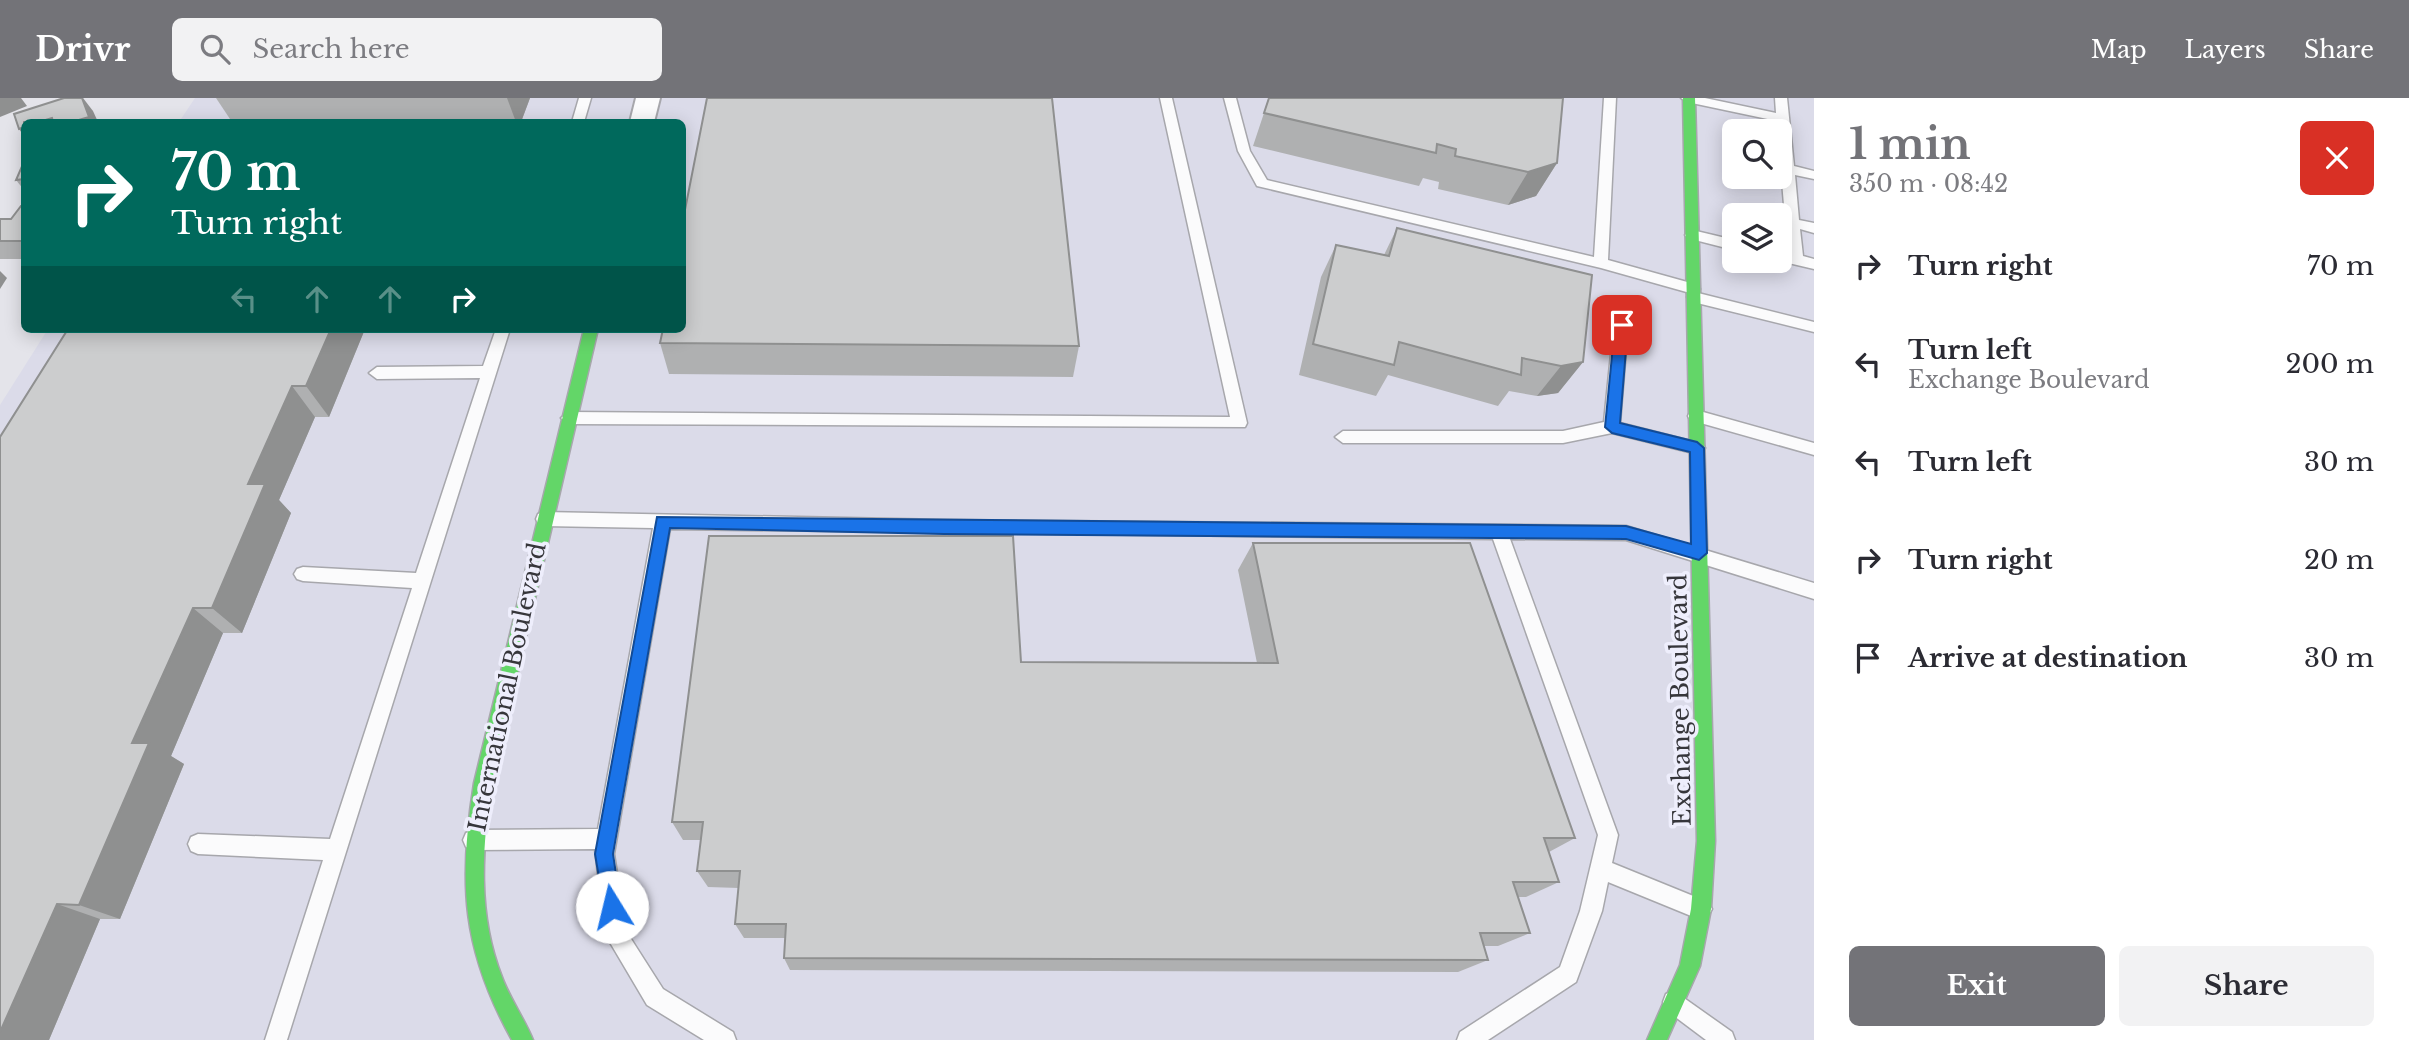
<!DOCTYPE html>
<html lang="en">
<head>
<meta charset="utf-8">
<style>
	body { margin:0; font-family:"Libre Baskerville",serif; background:#f2f2f3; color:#2b2b33; height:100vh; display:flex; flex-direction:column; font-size:26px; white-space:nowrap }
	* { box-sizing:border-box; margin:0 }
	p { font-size:23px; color:#7c7c81 }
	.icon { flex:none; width:38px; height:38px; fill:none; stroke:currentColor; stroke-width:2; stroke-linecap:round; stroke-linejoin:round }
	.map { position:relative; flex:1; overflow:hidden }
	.sheet { display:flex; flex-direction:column; background:#fff; width:595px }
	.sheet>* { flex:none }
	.hud { position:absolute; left:21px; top:21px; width:665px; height:214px; border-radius:10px; box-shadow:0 4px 18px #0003; background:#00695c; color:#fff; overflow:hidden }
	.controls { position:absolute; left:1722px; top:21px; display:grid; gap:14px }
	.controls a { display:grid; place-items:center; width:70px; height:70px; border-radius:10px; background:#fff; box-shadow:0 4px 18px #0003; font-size:35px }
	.pin { position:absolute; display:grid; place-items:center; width:60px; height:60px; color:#fff; margin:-30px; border-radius:14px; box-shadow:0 4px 10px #0006 }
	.me { position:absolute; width:77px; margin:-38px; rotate:351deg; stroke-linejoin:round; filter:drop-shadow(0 0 5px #0008) }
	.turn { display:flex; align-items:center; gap:24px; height:147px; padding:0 35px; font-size:32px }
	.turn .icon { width:91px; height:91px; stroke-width:2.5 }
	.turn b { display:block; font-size:49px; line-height:60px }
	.lanes { display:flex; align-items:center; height:66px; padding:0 35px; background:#0003; justify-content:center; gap:35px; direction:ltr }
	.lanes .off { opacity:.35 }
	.round { display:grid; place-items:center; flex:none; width:74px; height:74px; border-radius:10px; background:#f2f2f3 }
	.overview { display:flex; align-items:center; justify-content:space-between; height:119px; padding:0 35px }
	h1 { font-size:42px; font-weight:700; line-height:52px; color:#737378 }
	.button { display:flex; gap:14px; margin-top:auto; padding:14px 35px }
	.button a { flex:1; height:80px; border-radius:10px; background:#737378; color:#fff; font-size:28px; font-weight:700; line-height:80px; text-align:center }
	.button a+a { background:#f2f2f3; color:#2b2b33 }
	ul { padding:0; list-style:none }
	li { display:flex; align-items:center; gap:21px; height:98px; padding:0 35px }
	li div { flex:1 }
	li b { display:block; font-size:26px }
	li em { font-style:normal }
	header { display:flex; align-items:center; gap:42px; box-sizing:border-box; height:98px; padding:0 35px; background:#737378; color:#fff }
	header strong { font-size:33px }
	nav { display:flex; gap:38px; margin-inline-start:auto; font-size:24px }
	.search { width:490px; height:63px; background:#f2f2f3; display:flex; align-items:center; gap:18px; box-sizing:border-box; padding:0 24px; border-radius:10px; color:#7c7c81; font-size:26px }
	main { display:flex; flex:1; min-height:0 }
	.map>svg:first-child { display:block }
</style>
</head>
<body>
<header>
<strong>Drivr</strong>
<div class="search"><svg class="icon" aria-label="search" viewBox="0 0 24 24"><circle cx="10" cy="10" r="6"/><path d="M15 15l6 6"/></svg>Search here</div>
<nav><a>Map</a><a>Layers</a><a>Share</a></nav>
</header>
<main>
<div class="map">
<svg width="1814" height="942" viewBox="0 0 1814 942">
	<rect width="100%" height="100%" fill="#e4e4ea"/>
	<path fill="#dbdbe9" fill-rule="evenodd" d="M195,0h1619v942h-1814v-635l48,-76h634v-207h-503zM1734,33h46v46h-46zM1734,117h46v46h-46z"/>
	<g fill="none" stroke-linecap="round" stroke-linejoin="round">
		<g stroke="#a7a7ac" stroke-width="3">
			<g id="lane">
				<polygon points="579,0 591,0 584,24 572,24"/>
				<polygon points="1160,0 1172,0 1247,325 1245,329 569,326 561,320 569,314 1230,319"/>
				<polygon points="1224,0 1236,0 1250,53 1267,82 1594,159 1604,0 1616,0 1608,162 1698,187 1700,191 1698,195 1814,224 1814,234 1689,203 1687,199 1690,195 1601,170 1257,88 1238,53"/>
				<polygon points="1681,0 1705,0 1776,15 1775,0 1787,0 1794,68 1814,73 1814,81 1795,77 1799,122 1814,125 1814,135 1800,131 1803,158 1814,161 1814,171 1780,163 1780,153 1788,155 1777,23 1687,4"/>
				<polygon points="1692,132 1734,142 1734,152 1687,140 1685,137"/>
				<polygon points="1621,222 1628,227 1620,325 1703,346 1705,350 1703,354 1697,356 1612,335 1563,345 1343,345 1335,339 1343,333 1563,333 1604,324 1614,227"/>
				<polygon points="496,231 510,231 287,942 265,942 323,762 198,756 191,753 188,746 191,739 198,736 330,741 412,490 303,483 297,481 294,476 297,471 303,469 416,475 480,280 377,281 369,275 377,269 483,268"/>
				<polygon points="1696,312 1814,345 1814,357 1690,322 1688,318 1690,314"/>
				<polygon points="544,414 944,422 1626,428 1814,485 1814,501 1626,442 1510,441 1618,737 1612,765 1708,804 1712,811 1708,818 1701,822 1608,784 1602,813 1576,884 1488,942 1457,942 1460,934 1560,869 1580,813 1598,737 1493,441 670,431 614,756 626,833 663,891 733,934 736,942 704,942 647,907 605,836 595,751 473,752 466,749 463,742 466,735 473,732 598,731 653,430 544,428 538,426 536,421 538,416"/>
				<polygon points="1674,893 1732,934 1735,942 1706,942 1666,912 1663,904 1666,896"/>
			</g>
		</g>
		<g stroke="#a7a7ac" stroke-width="4">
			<polygon id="street" points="636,0 660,0 654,24 630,24"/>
		</g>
		<g stroke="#a7a7ac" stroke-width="3">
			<g id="fast">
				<polygon points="1683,0 1695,0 1715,743 1711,811 1700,868 1667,942 1647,942 1680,867 1691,811 1697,743"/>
				<path d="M584,231h14l-106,454c-10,65 -15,131 10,194 8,22 22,41 31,63h-21c-50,-90 -54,-157 -38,-257z"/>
			</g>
		</g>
		<use href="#lane" fill="#fbfbfc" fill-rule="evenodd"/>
		<use href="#street" fill="#fbfbfc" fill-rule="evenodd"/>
		<use href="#fast" fill="#63d668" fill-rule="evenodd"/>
	</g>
	<g fill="#afb0b1">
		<polygon points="216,0 530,0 521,24 232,24"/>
		<polygon points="1269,0 1557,65 1536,98 1508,107 1438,91 1439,84 1423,80 1419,88 1253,48"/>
		<polygon points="24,66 24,92 16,82"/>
		<polygon points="24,108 24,161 0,161 0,121 11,121"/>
		<polygon points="1397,130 1583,264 1558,295 1537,298 1509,293 1498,308 1388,277 1376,298 1299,277 1321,179 1336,147 1384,157"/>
		<polygon points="68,231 365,231 329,319 315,319 279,402 291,415 242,535 223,535 171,658 184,666 120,821 100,821 49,942 0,942"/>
		<polygon points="660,245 1079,248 1073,279 669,276"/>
		<polygon points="1253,445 1575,740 1549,754 1559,784 1526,799 1518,799 1530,835 1498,848 1484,848 1488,862 1458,874 790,872 784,860 785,840 744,840 735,826 739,790 708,789 697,773 701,742 683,742 672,724 1021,564 1257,565 1238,472"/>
	</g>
	<g fill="#8f9090">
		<polygon points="0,0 21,0 27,8 0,19"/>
		<polygon points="82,0 83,0 93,13 98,24 72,24"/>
		<polygon points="507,0 530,0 521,24 516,24"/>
		<polygon points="52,20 55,24 39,24"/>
		<polygon points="24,29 24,38 19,31"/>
		<polygon points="1557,65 1536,98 1508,107 1528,74"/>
		<polygon points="0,173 7,180 0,191"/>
		<polygon points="331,231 365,231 329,319 306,288"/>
		<polygon points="1583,264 1558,295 1537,298 1561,268"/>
		<polygon points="292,288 315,319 279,402 291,415 242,535 212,510 248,386"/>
		<polygon points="193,510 223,535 171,658 184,666 120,821 79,807 132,645"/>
		<polygon points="57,806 100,821 49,942 0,942 0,934"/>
	</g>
	<g fill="#cccdce" stroke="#8f9090" stroke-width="2">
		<polygon points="64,0 82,0 89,19 72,24 53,24 52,20 39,24 24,24 24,29 19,31 14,16"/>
		<polygon points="707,0 1052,0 1079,248 660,245 663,231 682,231 682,127"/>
		<polygon points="1269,0 1563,0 1557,65 1528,74 1455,58 1456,51 1437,46 1436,55 1264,15"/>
		<polygon points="23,66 24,66 24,81 16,82"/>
		<polygon points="21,108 24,108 24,143 0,143 0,121 11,121"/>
		<polygon points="1397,130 1592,177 1583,264 1561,268 1522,260 1521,277 1399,244 1394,267 1313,246 1336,147 1389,158"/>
		<polygon points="68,231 331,231 306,288 292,288 248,386 265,386 212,510 193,510 132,645 149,645 79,807 57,806 0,934 0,339"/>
		<polygon points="709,438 1013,438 1021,564 1278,565 1253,445 1470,445 1575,740 1544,740 1559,784 1513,784 1530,835 1480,835 1488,862 784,860 786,826 735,826 740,773 697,773 703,724 672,724"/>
	</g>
	<polygon fill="#1a73e8" stroke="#114b97" stroke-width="2" points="1622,222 1628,227 1620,325 1697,344 1704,350 1707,455 1699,462 1626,441 944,436 670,430 613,756 621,809 619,816 612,819 605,816 595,756 657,419 1626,428 1691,446 1690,354 1612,335 1605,329 1615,227"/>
	<g text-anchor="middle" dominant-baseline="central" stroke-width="7" stroke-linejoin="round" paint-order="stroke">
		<g font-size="24" fill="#36363b" stroke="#eeeefc">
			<text transform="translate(507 589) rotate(-78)">International Boulevard</text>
			<text transform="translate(1680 602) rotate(-91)">Exchange Boulevard</text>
		</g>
	</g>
</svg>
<div class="controls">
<a><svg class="icon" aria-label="search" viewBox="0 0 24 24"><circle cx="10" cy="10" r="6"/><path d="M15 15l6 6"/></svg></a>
<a><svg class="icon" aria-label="layers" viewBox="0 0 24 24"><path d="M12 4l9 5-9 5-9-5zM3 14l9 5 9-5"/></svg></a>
</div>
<div class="pin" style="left:1622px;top:227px;background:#d93025"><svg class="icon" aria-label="arrive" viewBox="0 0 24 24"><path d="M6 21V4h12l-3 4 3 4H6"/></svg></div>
<svg class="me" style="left:612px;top:809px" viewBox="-20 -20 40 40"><circle r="19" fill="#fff"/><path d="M0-13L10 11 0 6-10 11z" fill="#1a73e8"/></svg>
<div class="hud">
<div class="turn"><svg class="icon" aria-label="right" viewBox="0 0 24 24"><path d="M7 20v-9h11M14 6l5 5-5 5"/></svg><div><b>70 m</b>Turn right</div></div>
<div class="lanes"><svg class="icon off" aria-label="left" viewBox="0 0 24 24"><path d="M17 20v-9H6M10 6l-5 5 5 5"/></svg><svg class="icon off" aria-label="ahead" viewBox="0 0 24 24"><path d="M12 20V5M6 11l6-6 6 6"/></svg><svg class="icon off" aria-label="ahead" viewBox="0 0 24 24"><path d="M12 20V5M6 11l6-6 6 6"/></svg><svg class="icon" aria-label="right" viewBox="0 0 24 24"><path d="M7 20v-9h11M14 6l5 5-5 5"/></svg></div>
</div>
</div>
<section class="sheet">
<div class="overview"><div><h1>1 min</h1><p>350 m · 08:42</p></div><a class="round" style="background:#d93025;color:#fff"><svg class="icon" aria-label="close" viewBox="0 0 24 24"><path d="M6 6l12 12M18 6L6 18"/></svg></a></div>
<ul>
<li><svg class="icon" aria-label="right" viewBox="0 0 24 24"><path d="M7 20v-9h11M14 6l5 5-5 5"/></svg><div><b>Turn right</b></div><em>70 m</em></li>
<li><svg class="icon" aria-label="left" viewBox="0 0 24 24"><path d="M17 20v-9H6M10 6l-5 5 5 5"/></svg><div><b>Turn left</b><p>Exchange Boulevard</p></div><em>200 m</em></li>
<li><svg class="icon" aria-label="left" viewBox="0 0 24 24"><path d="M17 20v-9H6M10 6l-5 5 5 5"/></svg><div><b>Turn left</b></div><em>30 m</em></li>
<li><svg class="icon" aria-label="right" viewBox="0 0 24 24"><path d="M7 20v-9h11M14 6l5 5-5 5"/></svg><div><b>Turn right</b></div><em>20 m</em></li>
<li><svg class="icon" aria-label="arrive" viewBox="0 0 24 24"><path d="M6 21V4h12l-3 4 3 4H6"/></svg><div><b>Arrive at destination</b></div><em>30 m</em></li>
</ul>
<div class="button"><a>Exit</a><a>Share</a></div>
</section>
</main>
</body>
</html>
